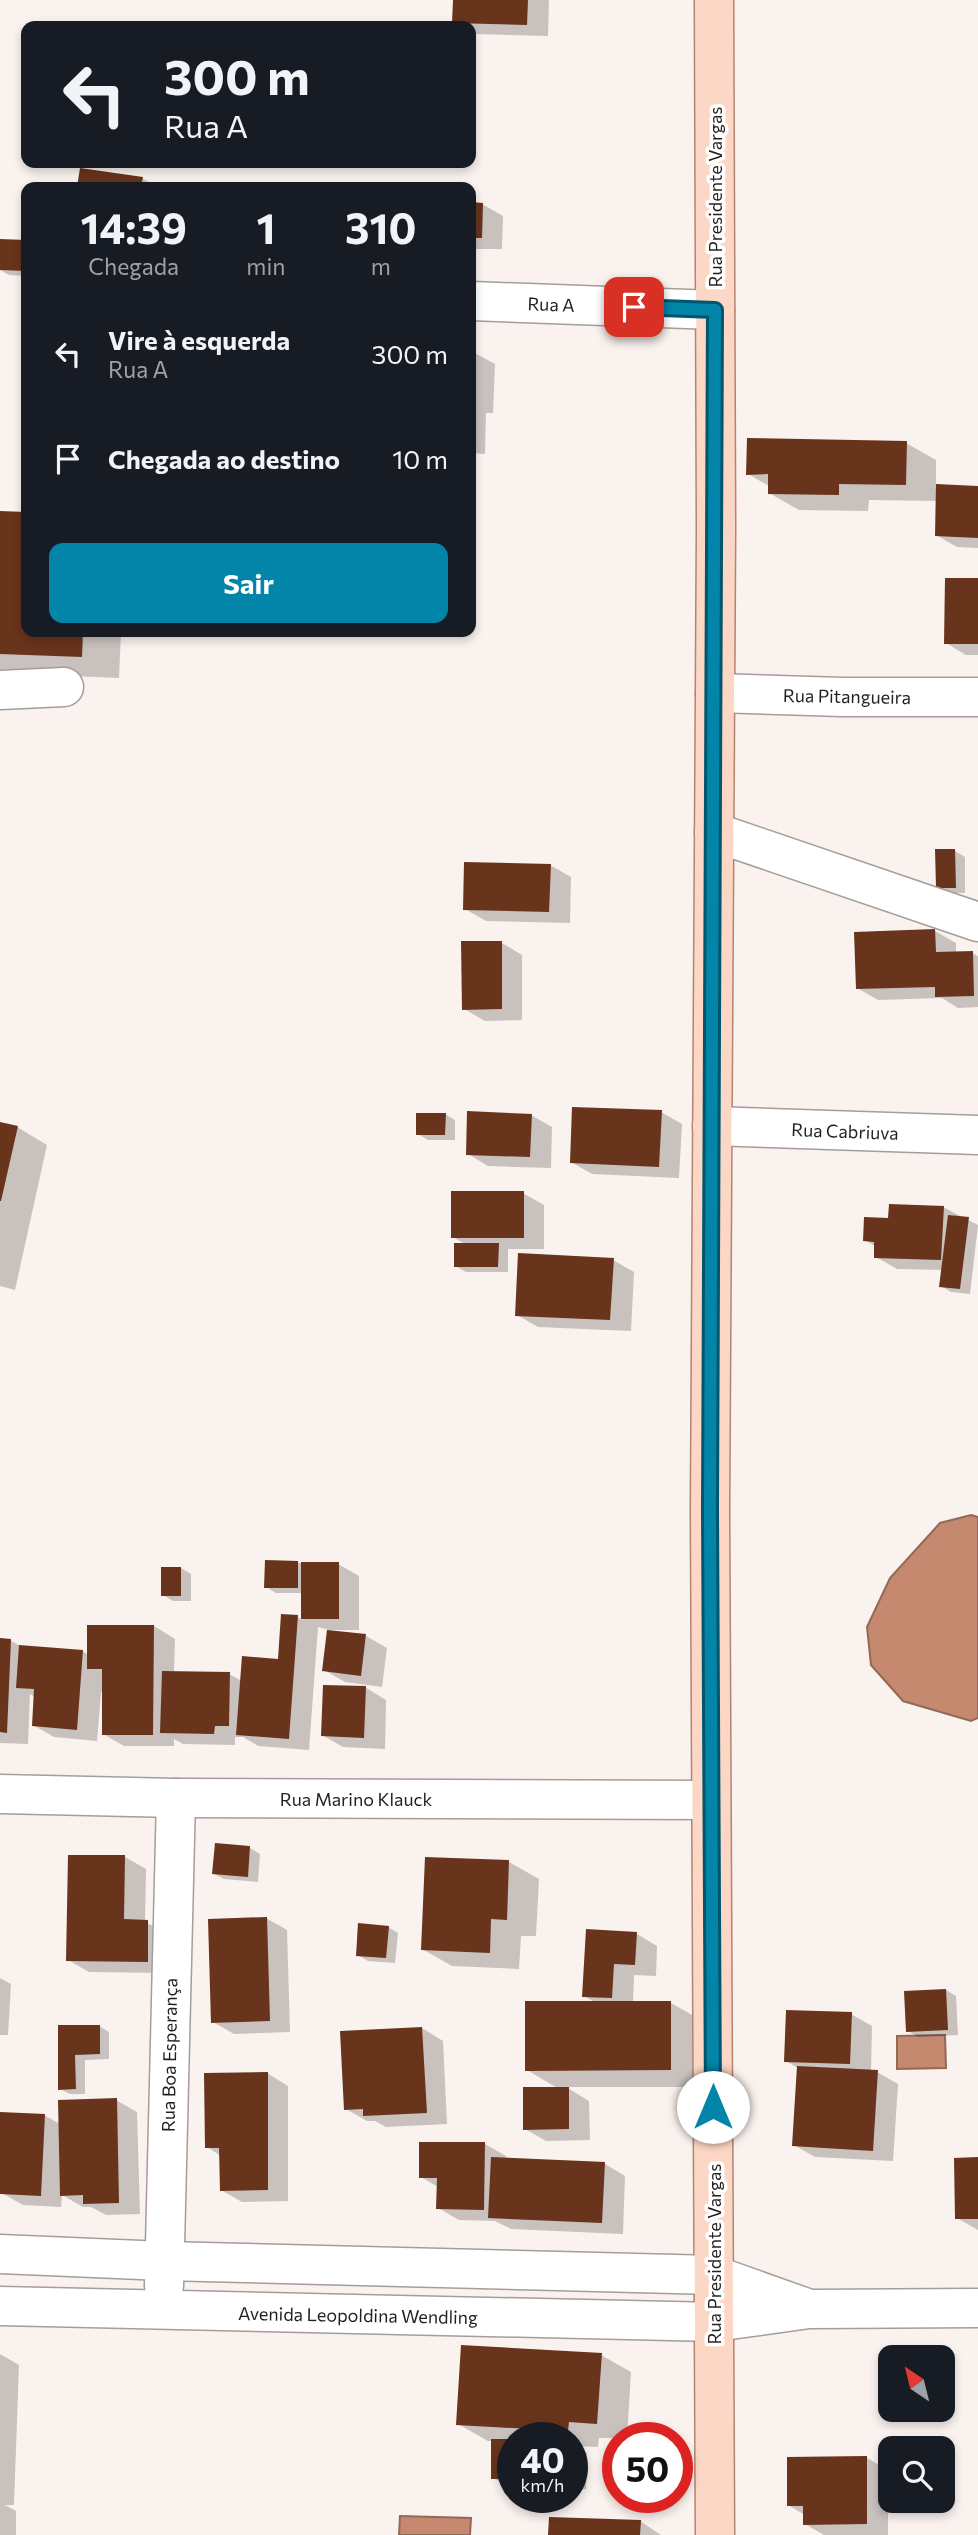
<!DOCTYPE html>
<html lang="pt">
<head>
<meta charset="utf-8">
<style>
	body { margin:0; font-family:Commissioner,sans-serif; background:#20242c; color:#f1f3f6; height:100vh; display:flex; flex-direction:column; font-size:26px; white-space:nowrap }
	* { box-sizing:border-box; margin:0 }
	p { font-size:23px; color:#9ea1a6 }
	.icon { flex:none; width:38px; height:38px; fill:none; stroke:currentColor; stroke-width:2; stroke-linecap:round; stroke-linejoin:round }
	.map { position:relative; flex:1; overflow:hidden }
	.panel { position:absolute; left:21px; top:182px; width:455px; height:455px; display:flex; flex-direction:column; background:#171b24; border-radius:14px; box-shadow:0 4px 10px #0003 }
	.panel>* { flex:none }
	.hud { position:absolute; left:21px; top:21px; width:455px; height:147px; border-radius:14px; box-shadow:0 4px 10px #0003; background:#171b24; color:#f1f3f6; overflow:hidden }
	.needle { width:46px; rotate:325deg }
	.controls { position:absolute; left:878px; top:2345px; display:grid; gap:14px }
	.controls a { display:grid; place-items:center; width:77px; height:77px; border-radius:14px; background:#171b24; box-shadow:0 4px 10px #0003; font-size:35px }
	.speed { position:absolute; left:497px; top:2422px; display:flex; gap:14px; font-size:35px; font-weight:700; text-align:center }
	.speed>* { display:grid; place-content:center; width:91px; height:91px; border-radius:50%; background:#171b24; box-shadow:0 4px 10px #0003; line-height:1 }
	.speed small { font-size:18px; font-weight:400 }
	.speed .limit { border:10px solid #d22; background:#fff; color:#111 }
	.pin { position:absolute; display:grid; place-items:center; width:60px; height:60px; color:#fff; margin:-30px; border-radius:14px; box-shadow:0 4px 10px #0006 }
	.me { position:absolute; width:77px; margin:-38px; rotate:0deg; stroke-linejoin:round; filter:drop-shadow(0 0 5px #0008) }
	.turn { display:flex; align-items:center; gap:24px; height:147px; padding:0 28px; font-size:32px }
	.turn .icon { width:91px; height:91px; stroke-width:2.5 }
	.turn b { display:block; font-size:49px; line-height:60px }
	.eta { display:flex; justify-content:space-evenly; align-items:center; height:119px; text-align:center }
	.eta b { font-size:42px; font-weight:700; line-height:49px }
	.primary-button { display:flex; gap:14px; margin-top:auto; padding:14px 28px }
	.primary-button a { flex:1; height:80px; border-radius:14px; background:#0285a8; color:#fff; font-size:28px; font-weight:700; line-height:80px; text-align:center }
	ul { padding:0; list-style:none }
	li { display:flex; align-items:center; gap:21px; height:105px; padding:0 28px }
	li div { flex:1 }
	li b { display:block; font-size:26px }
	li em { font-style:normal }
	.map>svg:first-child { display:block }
</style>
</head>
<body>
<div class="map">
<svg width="978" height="2535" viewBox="0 0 978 2535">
	<rect width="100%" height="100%" fill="#faf2ee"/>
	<g fill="#c4896e" stroke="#936956" stroke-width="2">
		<polygon points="971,1515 978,1517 978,1718 971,1721 903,1701 871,1665 867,1627 890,1578 940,1523"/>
		<polygon points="945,2035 946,2068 897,2069 897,2036"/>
		<polygon points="400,2516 471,2518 470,2535 399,2535"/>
	</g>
	<g fill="#0003">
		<polygon points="455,0 549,0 548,36 475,34 471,32 471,26 462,26 454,22"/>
		<polygon points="81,170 142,178 158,187 79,187"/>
		<polygon points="471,204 482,204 503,216 502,249 471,249"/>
		<polygon points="1,241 26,242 26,276 9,275 0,270"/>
		<polygon points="471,351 495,364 493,413 486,413 485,454 471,453"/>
		<polygon points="906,443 936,460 936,486 978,487 978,548 957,547 936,535 938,501 869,500 868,511 799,510 769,493 769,486 748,474"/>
		<polygon points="0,513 26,514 26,632 121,632 119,678 0,673"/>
		<polygon points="978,579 978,655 966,655 946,643"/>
		<polygon points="955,851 965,857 965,893 948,893 937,887"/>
		<polygon points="550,865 571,877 570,923 486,921 465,909"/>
		<polygon points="935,931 956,943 956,953 972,953 978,956 978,1007 958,1008 942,998 878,1000 857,988"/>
		<polygon points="502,943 522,955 522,1020 485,1021 464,1009"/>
		<polygon points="661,1112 682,1124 679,1178 592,1174 571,1162"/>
		<polygon points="445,1114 455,1120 455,1140 428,1140 418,1134"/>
		<polygon points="531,1115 552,1127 551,1168 488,1166 468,1154"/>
		<polygon points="0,1124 17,1127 47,1145 15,1290 0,1286"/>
		<polygon points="523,1193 544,1205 544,1249 508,1249 508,1272 466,1272 455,1266 465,1244 453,1237"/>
		<polygon points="943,1207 978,1225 970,1294 951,1292 941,1286 943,1270 897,1269 876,1257 876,1247 865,1240 890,1220"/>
		<polygon points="613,1260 634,1272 631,1331 538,1327 517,1315"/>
		<polygon points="298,1563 338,1564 359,1576 359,1630 330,1630 330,1632 366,1636 387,1648 382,1687 345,1682 324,1670 329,1630 318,1627 309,1750 258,1746 243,1737 235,1737 235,1745 183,1744 174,1739 174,1746 124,1746 103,1734 104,1692 101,1692 97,1741 54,1737 33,1725 35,1697 30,1694 28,1744 0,1743 0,1640 11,1641 23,1647 82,1651 89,1655 154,1626 175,1639 174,1673 229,1674 242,1681 279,1661 297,1617 303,1620 303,1593 276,1593 266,1587"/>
		<polygon points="181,1568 191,1574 191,1601 173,1601 163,1595"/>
		<polygon points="363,1686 386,1700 385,1749 343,1747 322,1735"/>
		<polygon points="250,1848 260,1854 258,1882 224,1879 214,1874"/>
		<polygon points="125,1857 146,1869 145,1922 169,1934 168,1973 89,1972 68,1960"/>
		<polygon points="509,1862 539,1879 536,1936 521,1936 519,1969 452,1966 422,1949"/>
		<polygon points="266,1918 287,1930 290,2032 234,2034 213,2022"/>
		<polygon points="388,1927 398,1933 395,1963 368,1961 358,1955"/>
		<polygon points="637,1934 657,1946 656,1976 634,1975 633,2003 671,2003 701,2020 701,2087 566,2087 589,2101 590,2140 546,2141 525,2129 559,2089 527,2070 596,2003 584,1996"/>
		<polygon points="0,1978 11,1984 8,2035 0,2035"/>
		<polygon points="946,1990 956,1996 958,2035 918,2037 908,2031"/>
		<polygon points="851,2014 872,2026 871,2072 877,2072 898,2084 893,2161 815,2157 794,2145 798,2068 786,2061"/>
		<polygon points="99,2026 109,2032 109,2059 85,2060 85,2094 70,2094 60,2089 60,2027"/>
		<polygon points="422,2028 443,2041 447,2124 386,2127 375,2121 367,2121 346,2109"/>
		<polygon points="267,2073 288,2086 288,2201 242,2202 221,2190 221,2156 207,2147"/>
		<polygon points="116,2100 137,2112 140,2214 106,2215 91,2207 83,2207 62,2195 61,2207 23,2205 2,2193 0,2114 44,2115 60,2124"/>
		<polygon points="485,2144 506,2156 505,2160 605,2164 625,2176 623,2234 511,2229 495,2221 459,2220 438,2208 438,2187 421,2177"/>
		<polygon points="978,2159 978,2230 957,2218"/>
		<polygon points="0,2354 19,2365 14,2505 5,2505 16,2511 16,2535 0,2535"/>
		<polygon points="601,2355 631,2372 627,2438 599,2438 598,2447 575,2446 587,2453 586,2489 572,2490 572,2438 513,2438 513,2489 493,2478 493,2441 488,2441 458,2424"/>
		<polygon points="867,2458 888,2470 888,2535 824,2535 805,2524 805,2515 788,2505"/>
		<polygon points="640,2521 661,2535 550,2535"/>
	</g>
	<g fill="#68341b">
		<polygon points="453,0 528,0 527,25 452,23"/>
		<polygon points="80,168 143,177 141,187 77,187"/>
		<polygon points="471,202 483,203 482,238 471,238"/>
		<polygon points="0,239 26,240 26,271 0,270"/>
		<polygon points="471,350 475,350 473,404 471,404"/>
		<polygon points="747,438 907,441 906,485 839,484 839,495 768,494 768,474 746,475"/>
		<polygon points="936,484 978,486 978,538 935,536"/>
		<polygon points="0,511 26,512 26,632 83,632 82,657 0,654"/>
		<polygon points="945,578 978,578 978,644 944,644"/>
		<polygon points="935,849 955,849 956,888 936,888"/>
		<polygon points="464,862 551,864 549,912 463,910"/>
		<polygon points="935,929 936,952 973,951 974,996 935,997 935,987 856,989 854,932"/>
		<polygon points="461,941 502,941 502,1009 462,1010"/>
		<polygon points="572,1107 662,1110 659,1167 570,1163"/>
		<polygon points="467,1111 532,1114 530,1157 466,1155"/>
		<polygon points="416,1113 446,1113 445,1135 416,1135"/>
		<polygon points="0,1122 18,1126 1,1201 0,1201"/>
		<rect x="451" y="1191" width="73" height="47"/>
		<polygon points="889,1204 944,1206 941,1260 874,1258 874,1242 863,1241 864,1217 888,1218"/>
		<polygon points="948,1215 969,1217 960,1289 939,1287"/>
		<polygon points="454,1243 499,1243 498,1267 454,1267"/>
		<polygon points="518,1253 614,1258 610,1320 515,1316"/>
		<polygon points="265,1560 298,1561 298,1588 264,1588"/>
		<rect x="301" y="1562" width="38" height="57"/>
		<rect x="161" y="1567" width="20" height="29"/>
		<polygon points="281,1614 298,1615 289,1739 236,1735 242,1656 278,1659"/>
		<polygon points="87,1625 154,1625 153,1735 102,1735 102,1669 87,1669"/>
		<polygon points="327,1630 366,1634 361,1676 322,1671"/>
		<polygon points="0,1638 11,1639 7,1733 0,1732"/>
		<polygon points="19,1645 83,1650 77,1730 32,1726 34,1689 16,1688"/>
		<polygon points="162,1671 230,1672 229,1726 215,1726 214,1734 160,1733"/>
		<polygon points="323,1685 366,1686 364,1738 321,1736"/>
		<polygon points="215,1843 250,1846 248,1877 212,1874"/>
		<polygon points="68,1855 125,1855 124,1919 148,1920 148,1962 66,1961"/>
		<polygon points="425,1857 509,1860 507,1920 491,1919 490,1953 421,1950"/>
		<polygon points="267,1917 270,2021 211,2023 208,1919"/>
		<polygon points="358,1923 389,1926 386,1958 356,1956"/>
		<polygon points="586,1929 637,1932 635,1965 614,1964 612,1998 582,1997"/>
		<polygon points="946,1989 948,2030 906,2032 904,1991"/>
		<polygon points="525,2001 671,2001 671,2070 525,2071"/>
		<polygon points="786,2010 852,2012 850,2064 784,2062"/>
		<polygon points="58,2025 100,2025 100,2054 75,2055 76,2089 58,2090"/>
		<polygon points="422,2027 427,2113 363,2116 363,2109 344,2110 340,2031"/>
		<polygon points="797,2066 878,2070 873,2151 792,2146"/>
		<polygon points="268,2072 268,2190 220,2191 219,2148 205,2148 204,2073"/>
		<polygon points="523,2087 569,2087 569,2129 523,2130"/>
		<polygon points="117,2098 119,2203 83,2204 83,2195 60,2196 58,2100"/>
		<polygon points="0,2112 45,2114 41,2196 0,2194"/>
		<polygon points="419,2142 485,2142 484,2210 436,2209 437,2178 419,2178"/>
		<polygon points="491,2157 605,2162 602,2223 488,2218"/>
		<polygon points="978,2157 978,2219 955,2219 954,2158"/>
		<polygon points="461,2345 602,2353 597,2424 569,2422 568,2431 456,2425"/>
		<rect x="491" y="2439" width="22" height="40"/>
		<polygon points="867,2456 867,2524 803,2525 803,2506 787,2506 787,2457"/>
		<polygon points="549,2517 641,2520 640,2535 548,2535"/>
	</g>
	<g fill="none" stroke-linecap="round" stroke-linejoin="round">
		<g stroke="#a59d99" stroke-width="41">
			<g id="minor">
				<polyline points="471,301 715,310"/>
				<polyline points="0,690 64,687"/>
				<polyline points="715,693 842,697 978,697"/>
				<polyline points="714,832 978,922"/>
				<polyline points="712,1126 978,1135"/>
				<polyline points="0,1794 176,1798 711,1800"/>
				<polyline points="0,2254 164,2261 714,2275 804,2307"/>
				<polyline points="164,2286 176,1798"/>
				<polyline points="0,2306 715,2322 809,2309 978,2308"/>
			</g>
		</g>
		<g stroke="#b08572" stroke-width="41">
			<polyline id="major" points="714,0 716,529 710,1510 715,2535"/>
		</g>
		<use href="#minor" stroke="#fff" stroke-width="38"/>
		<use href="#major" stroke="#fdd7c5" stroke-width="38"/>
	</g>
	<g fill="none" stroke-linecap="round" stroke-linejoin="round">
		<g stroke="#01566d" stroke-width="18">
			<polyline id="route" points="634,307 715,310 710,1510 713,2107"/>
		</g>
		<use href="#route" stroke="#0285a8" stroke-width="12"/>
	</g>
	<g text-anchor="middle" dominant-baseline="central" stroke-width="7" stroke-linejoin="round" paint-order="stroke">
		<g font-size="18" fill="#221f1e" stroke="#fff">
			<text transform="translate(715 197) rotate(-90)">Rua Presidente Vargas</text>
			<text transform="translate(551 304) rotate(2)">Rua A</text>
			<text transform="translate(847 696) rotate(1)">Rua Pitangueira</text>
			<text transform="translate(845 1131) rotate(2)">Rua Cabriuva</text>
			<text x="356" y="1799">Rua Marino Klauck</text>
			<text transform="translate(169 2055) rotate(-89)">Rua Boa Esperança</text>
			<text transform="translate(714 2254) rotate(-90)">Rua Presidente Vargas</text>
			<text transform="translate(358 2315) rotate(1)">Avenida Leopoldina Wendling</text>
		</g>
	</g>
</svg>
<div class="controls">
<a><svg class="needle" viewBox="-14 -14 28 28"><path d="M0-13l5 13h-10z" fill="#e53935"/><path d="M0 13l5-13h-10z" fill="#9ea1a6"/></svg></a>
<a><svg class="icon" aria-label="search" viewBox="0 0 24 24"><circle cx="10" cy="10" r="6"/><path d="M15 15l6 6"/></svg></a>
</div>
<div class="speed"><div>40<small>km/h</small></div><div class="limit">50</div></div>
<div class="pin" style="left:634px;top:307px;background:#d93025"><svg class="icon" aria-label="arrive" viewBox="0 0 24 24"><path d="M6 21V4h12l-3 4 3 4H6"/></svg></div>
<svg class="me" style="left:713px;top:2107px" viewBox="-20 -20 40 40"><circle r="19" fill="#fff"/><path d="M0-13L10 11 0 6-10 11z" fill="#0285a8"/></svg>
<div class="hud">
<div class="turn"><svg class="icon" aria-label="left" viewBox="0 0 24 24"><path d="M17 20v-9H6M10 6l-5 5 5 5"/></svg><div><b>300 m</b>Rua A</div></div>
</div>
<section class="panel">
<div class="eta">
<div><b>14:39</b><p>Chegada</p></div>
<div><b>1</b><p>min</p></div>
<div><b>310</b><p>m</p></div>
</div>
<ul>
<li><svg class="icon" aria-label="left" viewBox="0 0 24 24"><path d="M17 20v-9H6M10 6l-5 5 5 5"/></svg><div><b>Vire à esquerda</b><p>Rua A</p></div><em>300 m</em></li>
<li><svg class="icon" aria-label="arrive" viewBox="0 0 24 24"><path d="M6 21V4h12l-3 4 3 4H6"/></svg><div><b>Chegada ao destino</b></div><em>10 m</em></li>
</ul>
<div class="primary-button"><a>Sair</a></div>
</section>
</div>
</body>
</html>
